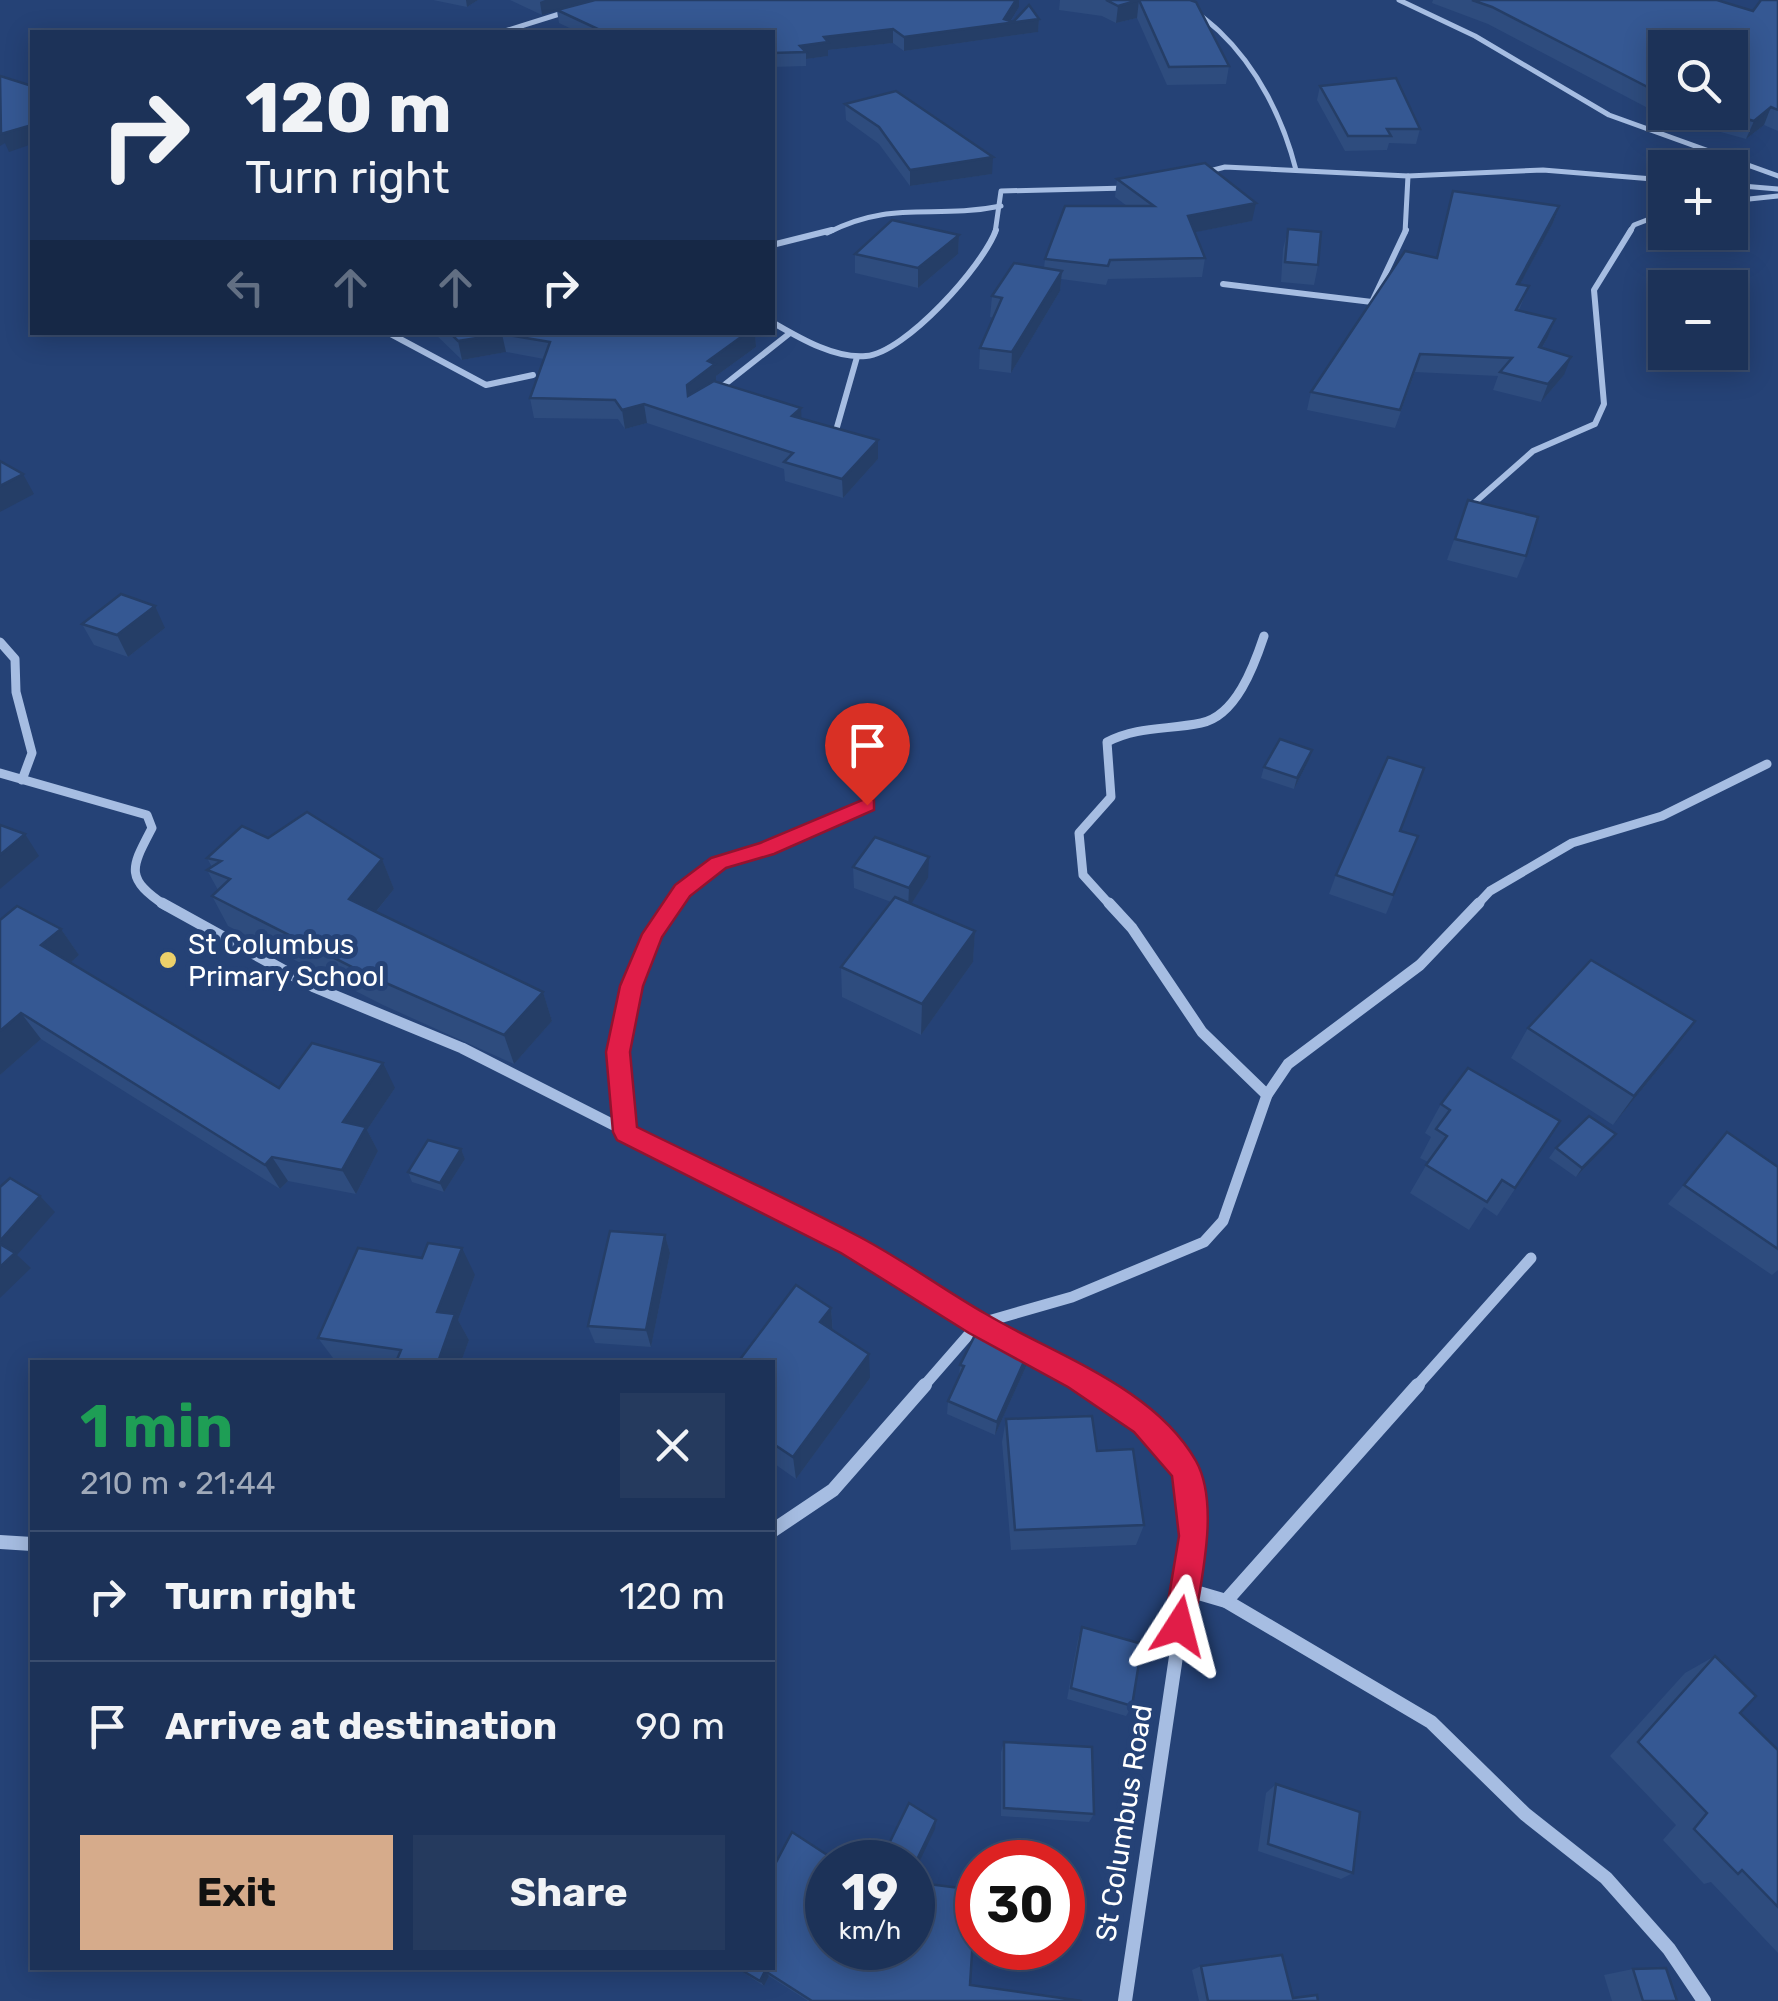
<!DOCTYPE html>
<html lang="en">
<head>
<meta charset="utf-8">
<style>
	body { margin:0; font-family:Rubik,sans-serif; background:#253a5e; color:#f1f3f6; height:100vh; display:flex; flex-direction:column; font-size:38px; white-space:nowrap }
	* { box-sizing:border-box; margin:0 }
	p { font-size:32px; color:#a0aaba }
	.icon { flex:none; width:55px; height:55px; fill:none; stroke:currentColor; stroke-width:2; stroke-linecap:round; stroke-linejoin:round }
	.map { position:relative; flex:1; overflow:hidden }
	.drawer { position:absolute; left:30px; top:1360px; width:745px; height:610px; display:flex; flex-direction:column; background:#1c3258; border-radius:0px; box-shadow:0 5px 25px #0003,0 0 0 2px #3a4d6e }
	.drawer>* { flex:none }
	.guide { position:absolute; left:30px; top:30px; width:745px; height:305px; border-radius:0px; box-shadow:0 5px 25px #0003,0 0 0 2px #3a4d6e; background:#1c3258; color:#f1f3f6; overflow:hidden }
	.controls { position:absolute; left:1648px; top:30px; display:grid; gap:20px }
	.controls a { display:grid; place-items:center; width:100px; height:100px; border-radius:0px; background:#1c3258; box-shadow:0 5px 25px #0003,0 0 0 2px #3a4d6e; font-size:50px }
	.speed { position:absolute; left:805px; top:1840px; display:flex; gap:20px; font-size:50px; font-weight:700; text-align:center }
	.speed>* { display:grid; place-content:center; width:130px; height:130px; border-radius:50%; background:#1c3258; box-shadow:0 5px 25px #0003,0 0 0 2px #3a4d6e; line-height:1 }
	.speed small { font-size:25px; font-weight:400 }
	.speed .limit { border:15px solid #d22; background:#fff; color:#111 }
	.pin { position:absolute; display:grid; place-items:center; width:85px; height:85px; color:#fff; margin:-102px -42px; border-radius:50% 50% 50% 0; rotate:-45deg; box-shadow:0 0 10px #0007 }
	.pin .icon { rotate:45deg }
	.me { position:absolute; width:110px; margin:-55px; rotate:9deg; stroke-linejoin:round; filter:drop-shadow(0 0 8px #0008) }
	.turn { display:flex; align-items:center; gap:35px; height:210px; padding:0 50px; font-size:45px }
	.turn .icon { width:130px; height:130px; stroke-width:2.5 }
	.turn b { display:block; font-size:70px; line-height:85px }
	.lanes { display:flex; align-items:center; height:95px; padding:0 50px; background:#0003; justify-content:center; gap:50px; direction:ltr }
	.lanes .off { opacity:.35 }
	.round { display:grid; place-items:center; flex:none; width:105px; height:105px; border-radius:0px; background:#253a5e }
	.head { display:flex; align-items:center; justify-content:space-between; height:170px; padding:0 50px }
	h1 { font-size:60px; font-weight:700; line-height:75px; color:#1e9e55 }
	.primary-button { display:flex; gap:20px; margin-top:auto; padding:20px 50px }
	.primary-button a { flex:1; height:115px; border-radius:0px; background:#d6ab8b; color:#111; font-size:40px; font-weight:700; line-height:115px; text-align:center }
	.primary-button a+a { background:#253a5e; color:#f1f3f6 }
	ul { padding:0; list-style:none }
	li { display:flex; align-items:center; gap:30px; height:130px; padding:0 50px; border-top:2px solid #3a4d6e }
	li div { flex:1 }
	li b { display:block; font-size:38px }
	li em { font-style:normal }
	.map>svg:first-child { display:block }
</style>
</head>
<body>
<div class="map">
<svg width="1778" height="2001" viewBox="0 0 1778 2001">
	<rect width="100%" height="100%" fill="#254276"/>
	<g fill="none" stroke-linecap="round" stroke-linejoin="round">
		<g stroke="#a6bde2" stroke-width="5">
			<path d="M1182,0c12,11 25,20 37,31 39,37 64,88 77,139"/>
			<polyline points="1399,0 1475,36 1609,115 1778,176"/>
			<polyline points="502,32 569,11"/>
			<polyline points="1202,173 1225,167 1408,176 1543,170 1665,180"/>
			<polyline points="1730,185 1778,189"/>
			<polyline points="1730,201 1778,196"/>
			<path d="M827,233c66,-34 106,-13 174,-27"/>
			<polyline points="995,233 1001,191 1127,188"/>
			<polyline points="1405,233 1408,176"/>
			<polyline points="1629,233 1634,225 1665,213"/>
		</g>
		<g stroke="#a6bde2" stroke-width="6">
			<polyline points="772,245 832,230"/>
			<polyline points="1223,284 1372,302 1406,230"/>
			<path d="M772,322c26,15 62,37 94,34 39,-3 117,-90 130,-126"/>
			<polyline points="387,332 486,385 533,375"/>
			<polyline points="714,393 790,333"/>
			<polyline points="835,434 857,357"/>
			<polyline points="1473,504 1533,451 1595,424 1604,404 1594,290 1631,230"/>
		</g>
		<g stroke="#a6bde2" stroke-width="9">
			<polyline points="0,642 15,659 16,692 32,753 22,780"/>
			<path d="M0,773l147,42 5,13c-21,40 -28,50 14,78"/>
			<path d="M672,906c28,-41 59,-42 100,-59 32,-14 63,-28 95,-42"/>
			<path d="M1111,906l-28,-31 -4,-42 32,-36 -4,-55c31,-16 60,-12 94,-19 35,-7 53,-57 63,-87"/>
			<polyline points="1476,906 1490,891 1572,843 1662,816 1767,764"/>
		</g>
		<g stroke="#a6bde2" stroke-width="11">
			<polyline points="162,903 314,987 462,1048 850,1245 989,1330"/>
			<polyline points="1109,903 1132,928 1202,1032 1267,1095"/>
			<path d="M626,1132c-3,-25 -8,-52 -8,-77 0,-53 27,-110 56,-152"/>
			<polyline points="1022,1347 1094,1387"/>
			<polyline points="923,1387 978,1324 1072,1297 1204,1242 1223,1221 1267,1095 1288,1064 1420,965 1479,903"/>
			<polyline points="1416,1387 1531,1258"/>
		</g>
		<g stroke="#a6bde2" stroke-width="14">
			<path d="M1090,1385c35,21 82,47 97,88 7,19 4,42 7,62l-69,466"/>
			<polyline points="772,1531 833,1490 925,1385"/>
			<polyline points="0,1542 32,1544"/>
			<polyline points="1185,1589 1226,1601 1431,1722 1525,1814 1606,1878 1669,1949 1704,2001"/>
			<polyline points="1226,1601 1418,1385"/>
		</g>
	</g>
	<g fill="#2e4c7e" fill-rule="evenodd">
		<polygon points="433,0 478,0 467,7"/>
		<polygon points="510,0 1019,0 1019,7 1011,21 1039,19 1038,32 904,51 893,43 828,50 828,56 806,59 806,66 772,67 772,32 578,32 559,23 557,11 542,15"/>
		<polygon points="1060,0 1190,0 1229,66 1226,84 1167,85 1137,18 1116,23 1102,16 1059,10"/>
		<path d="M1433,0h284l36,11 25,-11v131l-14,-6 -18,14 -83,-23 -175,-92 -56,-21zM1665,48l65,64h-65z"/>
		<polygon points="1320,86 1420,129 1416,144 1389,143 1387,150 1345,151 1317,100"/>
		<polygon points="845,104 992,174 910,186 879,144 846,120"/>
		<polygon points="1117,179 1252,221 1195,232 1205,258 1202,277 1108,279 1106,285 1061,279 1060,291 1011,373 979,369 980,348 994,318 990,317 992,296 1044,268 1045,259 1127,206 1115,197"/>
		<polygon points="1559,206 1553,223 1520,284 1529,286 1519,310 1555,319 1548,337 1542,348 1564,375 1541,402 1493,390 1498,376 1415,372 1395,428 1307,410 1311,392 1436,257"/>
		<polygon points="1288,229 1318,265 1314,285 1281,282 1283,249"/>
		<polygon points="959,235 958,254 918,288 855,273 855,254"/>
		<polygon points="433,332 755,332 756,347 716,376 716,382 801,408 801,419 878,440 878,459 843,498 785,481 784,469 647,423 625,429 618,419 534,418 530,398 544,359 506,352 462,360"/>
		<polygon points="1468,500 1526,556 1517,578 1447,560"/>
		<polygon points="82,624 165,628 128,657 94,645"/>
		<polygon points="1309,760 1294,789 1261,778 1264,767"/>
		<polygon points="1400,831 1418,836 1386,914 1329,894 1336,875"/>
		<polygon points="268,838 382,859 394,889 376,912 543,992 552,1021 514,1064 383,1005 228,926 212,896 218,890 207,870 212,867 207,858"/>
		<polygon points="853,867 928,878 911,904 975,931 973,962 921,1035 842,997 841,967 891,902 854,888"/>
		<polygon points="0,920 61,929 79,955 70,963 279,1088 395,1088 367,1130 378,1151 356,1194 288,1181 280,1189 41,1039 0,1075"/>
		<polygon points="1528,1028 1673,1051 1613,1125 1511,1058"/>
		<polygon points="1441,1104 1560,1121 1497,1216 1484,1207 1469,1230 1410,1193 1428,1162 1420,1158 1431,1137 1425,1133"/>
		<polygon points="1727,1132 1778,1167 1778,1270 1772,1275 1668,1204"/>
		<polygon points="1608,1144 1576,1177 1549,1158 1556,1148"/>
		<polygon points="461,1149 465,1159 444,1192 412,1182 408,1172"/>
		<polygon points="665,1235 670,1253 651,1347 595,1343 588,1326"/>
		<polygon points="475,1275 458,1320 469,1340 461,1362 336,1362 318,1338"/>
		<polygon points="831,1308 833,1330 870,1378 796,1479 772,1462 772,1362"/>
		<polygon points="1031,1346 1029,1360 995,1435 947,1414 948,1401 959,1377 960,1365"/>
		<polygon points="1006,1419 1097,1451 1144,1525 1136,1545 1011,1550 1002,1442"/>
		<polygon points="1082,1627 1132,1706 1126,1716 1067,1699 1078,1639"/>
		<polygon points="1715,1656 1740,1713 1778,1750 1778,1953 1711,1882 1704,1884 1663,1840 1676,1825 1610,1756 1685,1673"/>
		<polygon points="1004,1742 1094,1814 1089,1822 1001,1816 1001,1752"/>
		<polygon points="1276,1784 1353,1873 1341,1879 1258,1851 1266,1793"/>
		<polygon points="1201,1966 1293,1998 1318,2001 1199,2001 1192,1970"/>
		<polygon points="736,1968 772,1968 970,1985 1082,2001 808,2001 769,1976 764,1986"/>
		<polygon points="1633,1969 1677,2001 1612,2001 1604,1975"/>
	</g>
	<g fill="#253e67">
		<polygon points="466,0 478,0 467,7"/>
		<polygon points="545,0 599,0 542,15 540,2"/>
		<polygon points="1016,0 1019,0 1019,7 1010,22 1039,19 1038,32 904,51 904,37 1004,19"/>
		<polygon points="1139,0 1137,18 1116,23 1118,6"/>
		<polygon points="893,29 893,43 828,50 828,56 806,59 806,52 800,46 824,37"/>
		<polygon points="1771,107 1764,125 1746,139 1754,121"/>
		<polygon points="32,125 32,144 9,152 5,143 0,146 0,131"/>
		<polygon points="993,157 992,174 910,186 910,170"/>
		<polygon points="1256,203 1252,221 1186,234 1188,216"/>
		<polygon points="1559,206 1553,223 1511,301 1517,284"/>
		<polygon points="959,235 958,254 918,288 918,268"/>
		<polygon points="1062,271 1060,291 1011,373 1012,352"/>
		<polygon points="1555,319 1548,337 1532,365 1539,347"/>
		<polygon points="748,332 755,332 756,347 716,376 716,382 689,404 687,385 708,361"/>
		<polygon points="502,334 506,352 462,360 458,341"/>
		<polygon points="1571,357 1564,375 1541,402 1548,384"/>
		<polygon points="644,404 647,423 625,429 622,410"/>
		<polygon points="801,408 802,428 792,416"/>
		<polygon points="878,440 878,459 843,498 842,479"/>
		<polygon points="23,474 34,494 0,512 0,486"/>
		<polygon points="155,606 165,628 128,657 117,635"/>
		<polygon points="1312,750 1309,760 1294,789 1297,778"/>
		<polygon points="25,834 39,856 0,889 0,855"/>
		<polygon points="929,857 928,878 908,909 909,888"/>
		<polygon points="382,859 394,889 362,929 349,899"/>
		<polygon points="61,929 79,955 60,972 41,945"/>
		<polygon points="975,931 973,962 921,1035 922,1004"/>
		<polygon points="543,992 552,1021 514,1064 504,1035"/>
		<polygon points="21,1013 41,1039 0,1075 0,1031"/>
		<polygon points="1695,1021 1673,1051 1613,1125 1634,1096"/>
		<polygon points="383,1063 395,1088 367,1130 378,1151 356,1194 342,1170 343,1122"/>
		<polygon points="1616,1134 1608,1144 1576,1177 1582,1168"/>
		<polygon points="461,1149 465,1159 444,1192 440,1183"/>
		<polygon points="272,1157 288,1181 280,1189 265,1165"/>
		<polygon points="40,1196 55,1212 17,1255 31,1268 0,1298 0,1241"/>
		<polygon points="665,1235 670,1253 651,1347 646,1330"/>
		<polygon points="462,1248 475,1275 458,1320 469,1340 461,1362 438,1362 437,1312"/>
		<polygon points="831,1308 833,1334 820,1322"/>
		<polygon points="1031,1346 1029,1360 995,1435 997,1422"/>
		<polygon points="869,1354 870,1378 796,1479 793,1457"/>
		<polygon points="936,1820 935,1829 912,1877 912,1870"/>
		<polygon points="765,1971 769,1976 764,1986 760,1981"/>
	</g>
	<g fill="#355893" stroke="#253e67" stroke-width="2.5">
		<polygon points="595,0 1016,0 1004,19 1013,22 1029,5 1039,19 904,37 893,29 824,37 828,42 800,46 806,52 772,53 772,32 597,32 600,30 557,10"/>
		<polygon points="1106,0 1190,0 1196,2 1229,66 1169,67 1139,0 1118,6"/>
		<polygon points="1472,0 1717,0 1753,11 1761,0 1778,0 1778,110 1771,107 1754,121 1722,112 1730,112 1730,48 1665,48 1665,96 1492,7"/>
		<polygon points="0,76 32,86 32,125 1,134"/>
		<polygon points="1396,78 1420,129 1387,129 1391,136 1348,136 1320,86"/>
		<polygon points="896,91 993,157 910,170 879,127 845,104"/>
		<polygon points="1205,163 1256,203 1188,216 1205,258 1110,260 1108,266 1045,259 1065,206 1154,206 1117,179"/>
		<polygon points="1453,191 1559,206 1517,284 1529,286 1516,310 1555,319 1539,347 1571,357 1548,384 1500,372 1512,358 1420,354 1400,410 1311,392 1405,251 1437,258"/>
		<polygon points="892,220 959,235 918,268 855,254"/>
		<polygon points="1288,229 1321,232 1318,265 1285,262"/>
		<polygon points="1014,263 1062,271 1012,352 980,348 1002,298 992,296"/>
		<polygon points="449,332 748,332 708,361 715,364 687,385 688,396 714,381 801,408 792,416 878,440 842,479 784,462 793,453 644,404 622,410 615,400 530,398 550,342 502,334 458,341"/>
		<polygon points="0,461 23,474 0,486"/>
		<polygon points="1468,500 1538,517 1526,556 1455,539"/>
		<polygon points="121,594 155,606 117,635 82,624"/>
		<polygon points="1280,739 1312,750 1297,778 1264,767"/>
		<polygon points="1388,757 1424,768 1400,831 1418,836 1393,895 1336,875"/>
		<polygon points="307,812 382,859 349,899 543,992 504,1035 370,976 212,896 230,879 207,870 221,861 207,858 242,826 268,838"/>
		<polygon points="0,825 25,834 0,855"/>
		<polygon points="875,837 929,857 909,888 853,867"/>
		<polygon points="895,897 975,931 922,1004 841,967"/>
		<polygon points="17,906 61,929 41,945 279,1088 312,1043 383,1063 343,1122 366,1127 342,1170 272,1157 265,1165 21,1013 0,1031 0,920"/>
		<polygon points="1591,960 1695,1021 1634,1096 1528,1028"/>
		<polygon points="1468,1068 1560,1121 1515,1188 1502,1180 1487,1202 1426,1165 1447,1136 1436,1129 1450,1110 1441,1104"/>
		<polygon points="1589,1116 1616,1134 1582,1168 1556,1148"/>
		<polygon points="1727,1132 1778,1167 1778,1249 1684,1185"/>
		<polygon points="428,1140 461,1149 440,1183 408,1172"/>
		<polygon points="10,1178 40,1196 0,1241 0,1187"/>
		<polygon points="610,1231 665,1235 646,1330 588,1326"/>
		<polygon points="428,1243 462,1248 437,1312 455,1314 438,1362 396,1362 401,1350 318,1338 358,1248 422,1258"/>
		<polygon points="0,1244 15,1253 0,1267"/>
		<polygon points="796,1285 831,1308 820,1322 869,1354 793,1457 772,1443 772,1362 738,1362"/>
		<polygon points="982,1321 1031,1346 997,1422 948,1401 964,1366 960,1365"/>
		<polygon points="1092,1416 1097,1451 1133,1449 1144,1525 1015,1530 1006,1419"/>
		<polygon points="1082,1627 1142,1644 1132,1706 1071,1688"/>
		<polygon points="1715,1656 1756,1696 1740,1713 1778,1750 1778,1907 1742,1870 1738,1874 1694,1829 1707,1813 1638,1742"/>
		<polygon points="1004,1742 1092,1747 1094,1814 1004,1808"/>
		<polygon points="1276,1784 1360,1812 1353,1873 1268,1844"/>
		<polygon points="909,1803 936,1820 912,1870 912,1862 880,1862"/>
		<polygon points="792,1832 838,1862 828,1862 828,1948 912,1948 912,1882 976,1890 970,1985 1082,2001 812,2001 765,1971 760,1981 738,1968 772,1968 772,1870"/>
		<polygon points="1282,1955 1293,1998 1317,1995 1318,2001 1208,2001 1201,1966"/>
		<polygon points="1666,1968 1677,2001 1643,2001 1633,1969"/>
	</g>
	<path fill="#e11d48" stroke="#92132f" stroke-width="2.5" d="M867,798l7,2v10l-100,44 -48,14 -36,28 -28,41 -19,49 -13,66 7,75c73,36 147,70 219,108 45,23 86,54 130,79 69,41 168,73 210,147 24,43 5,119 -2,165l-4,11 -11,4 -11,-4 -4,-11 15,-90 -7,-60 -38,-44 -66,-45 -99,-54 -128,-80 -224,-113 -4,-8 -7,-80 14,-66 22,-52 33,-49 36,-27 49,-15z"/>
	<circle fill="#ecd06a" stroke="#254276" stroke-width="4" cx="168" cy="960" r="10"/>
	<g text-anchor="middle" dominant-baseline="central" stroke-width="10" stroke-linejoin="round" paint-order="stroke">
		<g font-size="28" fill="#fff" stroke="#254276" text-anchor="start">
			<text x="188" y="944">St Columbus<tspan x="188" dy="32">Primary School</tspan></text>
		</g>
		<g font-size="28" fill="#fff" stroke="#254276">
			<text transform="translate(1124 1823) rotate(-81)">St Columbus Road</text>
		</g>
	</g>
</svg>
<div class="controls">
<a><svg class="icon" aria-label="search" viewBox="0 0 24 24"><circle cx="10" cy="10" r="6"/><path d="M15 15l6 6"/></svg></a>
<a>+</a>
<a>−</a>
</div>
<div class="speed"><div>19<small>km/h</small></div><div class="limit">30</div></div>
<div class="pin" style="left:867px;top:805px;background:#d93025"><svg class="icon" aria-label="arrive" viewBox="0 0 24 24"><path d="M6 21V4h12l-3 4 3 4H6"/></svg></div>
<svg class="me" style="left:1179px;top:1626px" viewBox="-20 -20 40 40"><path d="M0-17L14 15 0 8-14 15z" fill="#e11d48" stroke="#fff" stroke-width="4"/></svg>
<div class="guide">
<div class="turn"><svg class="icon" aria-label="right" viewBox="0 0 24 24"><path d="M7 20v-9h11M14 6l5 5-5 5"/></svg><div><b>120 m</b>Turn right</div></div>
<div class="lanes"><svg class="icon off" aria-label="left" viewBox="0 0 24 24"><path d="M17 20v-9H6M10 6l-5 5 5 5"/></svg><svg class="icon off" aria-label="ahead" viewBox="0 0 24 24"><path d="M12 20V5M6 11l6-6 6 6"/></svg><svg class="icon off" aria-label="ahead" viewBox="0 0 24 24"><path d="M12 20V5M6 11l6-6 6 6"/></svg><svg class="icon" aria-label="right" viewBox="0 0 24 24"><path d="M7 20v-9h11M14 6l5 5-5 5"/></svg></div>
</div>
<section class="drawer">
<div class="head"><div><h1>1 min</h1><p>210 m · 21:44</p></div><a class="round"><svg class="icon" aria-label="close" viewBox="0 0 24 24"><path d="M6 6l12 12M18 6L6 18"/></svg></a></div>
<ul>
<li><svg class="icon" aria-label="right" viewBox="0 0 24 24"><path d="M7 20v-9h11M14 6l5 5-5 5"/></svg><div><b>Turn right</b></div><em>120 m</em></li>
<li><svg class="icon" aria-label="arrive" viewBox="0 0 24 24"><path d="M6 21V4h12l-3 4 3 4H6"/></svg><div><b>Arrive at destination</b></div><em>90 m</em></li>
</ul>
<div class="primary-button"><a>Exit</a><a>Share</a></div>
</section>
</div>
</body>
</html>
